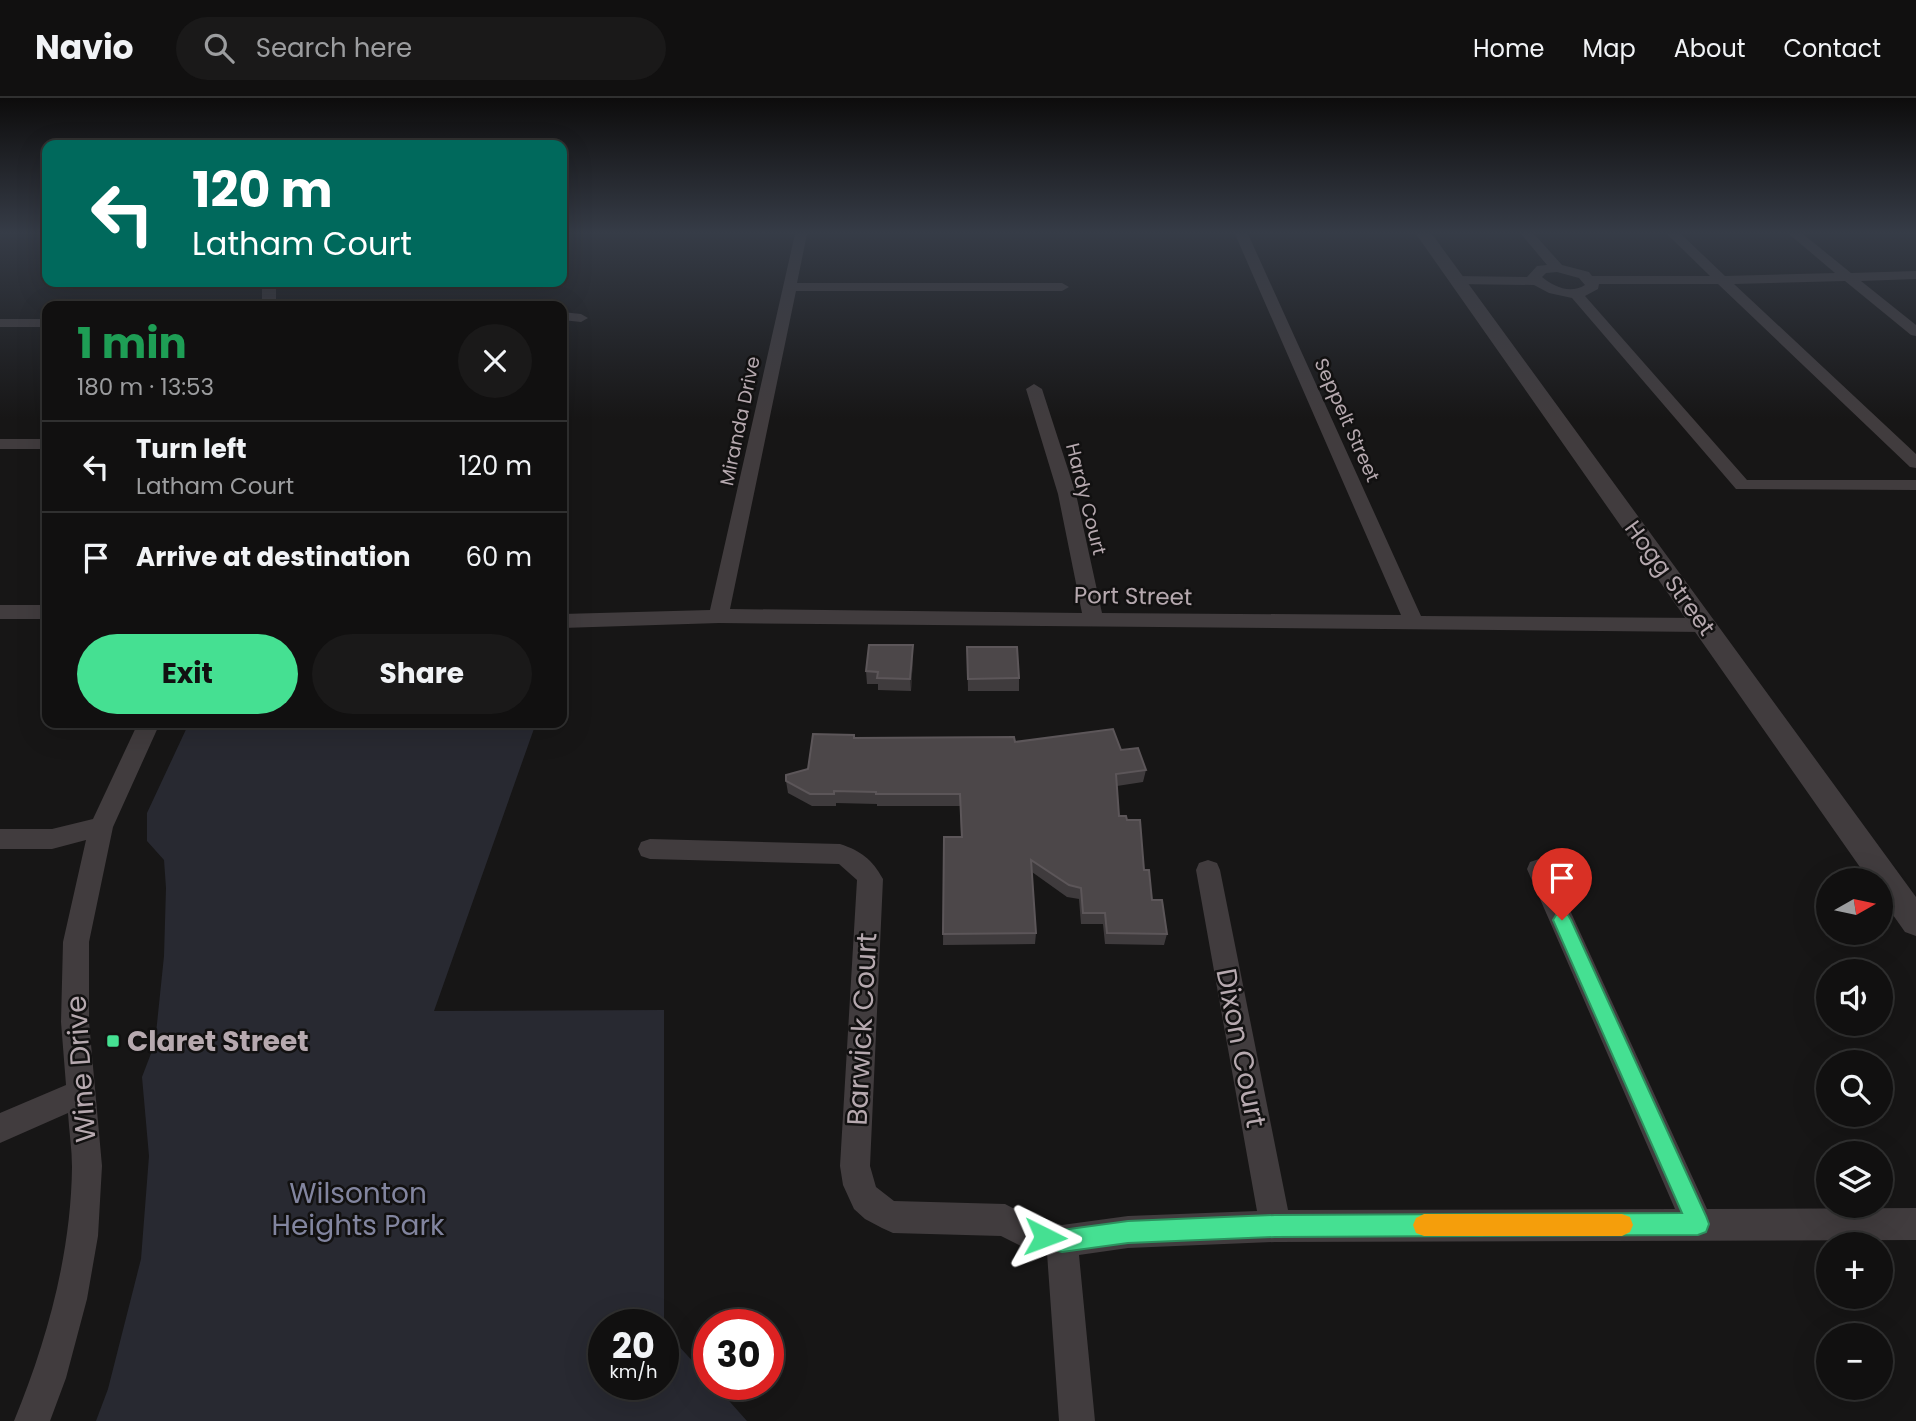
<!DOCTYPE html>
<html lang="en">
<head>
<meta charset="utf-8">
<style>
	body { margin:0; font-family:Poppins,sans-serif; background:#1a1919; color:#f1f3f6; height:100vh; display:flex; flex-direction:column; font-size:26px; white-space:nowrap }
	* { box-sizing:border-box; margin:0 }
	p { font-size:23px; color:#9c9d9f }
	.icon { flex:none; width:38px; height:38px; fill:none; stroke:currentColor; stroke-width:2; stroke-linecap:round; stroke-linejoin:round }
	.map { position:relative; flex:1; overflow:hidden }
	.side { position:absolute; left:42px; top:203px; width:525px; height:427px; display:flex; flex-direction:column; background:#111010; border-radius:14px; box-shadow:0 7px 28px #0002,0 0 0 2px #303030 }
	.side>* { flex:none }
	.hud { position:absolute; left:42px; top:42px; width:525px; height:147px; border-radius:14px; box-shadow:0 7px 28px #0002,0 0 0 2px #303030; background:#00695c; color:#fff; overflow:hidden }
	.needle { width:46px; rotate:81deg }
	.tools { position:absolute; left:1816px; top:770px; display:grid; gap:14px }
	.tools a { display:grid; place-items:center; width:77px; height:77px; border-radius:50%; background:#111010; box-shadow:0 7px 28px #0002,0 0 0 2px #303030; font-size:35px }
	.speed { position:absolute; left:588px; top:1211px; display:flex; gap:14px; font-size:35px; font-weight:700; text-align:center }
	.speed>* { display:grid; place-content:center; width:91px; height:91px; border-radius:50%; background:#111010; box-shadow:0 7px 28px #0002,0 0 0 2px #303030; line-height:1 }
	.speed small { font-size:18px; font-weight:400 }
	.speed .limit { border:10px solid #d22; background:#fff; color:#111 }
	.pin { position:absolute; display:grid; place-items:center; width:60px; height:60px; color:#fff; margin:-72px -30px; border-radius:50% 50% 50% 0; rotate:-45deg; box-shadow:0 0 7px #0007 }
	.pin .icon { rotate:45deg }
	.me { position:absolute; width:77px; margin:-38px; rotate:93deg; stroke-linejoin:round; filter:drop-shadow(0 0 5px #0008) }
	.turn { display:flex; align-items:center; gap:24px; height:147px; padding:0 35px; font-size:32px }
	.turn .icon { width:91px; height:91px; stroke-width:2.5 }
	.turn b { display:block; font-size:49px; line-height:60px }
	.round { display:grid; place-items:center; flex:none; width:74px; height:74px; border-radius:37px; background:#1a1919 }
	.head { display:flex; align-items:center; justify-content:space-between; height:119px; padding:0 35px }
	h1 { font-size:42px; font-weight:700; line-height:52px; color:#1e9e55 }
	.action { display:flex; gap:14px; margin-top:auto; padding:14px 35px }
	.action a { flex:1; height:80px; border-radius:42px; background:#45e092; color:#111; font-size:28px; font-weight:700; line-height:80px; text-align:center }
	.action a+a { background:#1a1919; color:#f1f3f6 }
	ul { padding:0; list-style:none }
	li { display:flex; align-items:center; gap:21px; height:91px; padding:0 35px; border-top:2px solid #303030 }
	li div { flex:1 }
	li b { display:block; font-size:26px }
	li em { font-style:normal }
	header { display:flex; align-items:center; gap:42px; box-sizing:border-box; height:98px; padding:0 35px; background:#111010; border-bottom:2px solid #303030 }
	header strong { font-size:33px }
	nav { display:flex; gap:38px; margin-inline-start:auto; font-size:24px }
	.search { width:490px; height:63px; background:#1a1919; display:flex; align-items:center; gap:18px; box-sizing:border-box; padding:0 24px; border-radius:38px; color:#9c9d9f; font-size:26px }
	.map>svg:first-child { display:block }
</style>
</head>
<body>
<header>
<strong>Navio</strong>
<div class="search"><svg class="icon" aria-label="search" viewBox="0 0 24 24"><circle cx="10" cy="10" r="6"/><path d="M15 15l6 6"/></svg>Search here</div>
<nav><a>Home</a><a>Map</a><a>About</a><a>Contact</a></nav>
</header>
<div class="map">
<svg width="1916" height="1323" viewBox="0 0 1916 1323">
	<rect width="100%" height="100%" fill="#171616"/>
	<path fill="#282931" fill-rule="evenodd" d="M189,625h347l-102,288 230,-1v320l45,49v5h5l33,37h-651l12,-32 33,-130 8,-103 -7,-79 13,-34 9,-87 2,-68 -2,-28 -17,-19v-28zM604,1227h59v59h-59z"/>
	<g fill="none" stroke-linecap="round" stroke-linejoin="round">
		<g fill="#413c3e" fill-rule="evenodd">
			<polygon points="795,136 807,136 797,185 1062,185 1069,189 1062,193 796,193 730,511 1082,515 1058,396 1026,291 1034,286 1042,291 1076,396 1102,515 1401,517 1235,136 1248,136 1421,518 1704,520 1711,522 1714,527 1711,532 1704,534 719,525 562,530 562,516 710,512"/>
			<path d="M1521,136h13l28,31 27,7 3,4h118l-43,-42h14l44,42 110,-3 -46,-39h14l48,39 65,-2v8l-55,2 55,44v11l-5,-1 -66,-54 -111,3 182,170v14l-6,-1 -192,-183h-119l-1,5 -13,7 162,184h169v10l-180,-1 -164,-191 -23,-5 -15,-8 -77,-1 -7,-4 7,-4 70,1 10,-11 10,-1zM1557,174l22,6 6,7c-15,9 -31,2 -43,-8l4,-4z"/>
			<rect x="262" y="184" width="14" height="24"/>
			<polygon points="562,214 581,216 588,220 581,224 562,222"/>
			<rect x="0" y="221" width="47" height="8"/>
			<rect x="0" y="341" width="47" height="10"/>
			<rect x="0" y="507" width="47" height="14"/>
			<path d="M138,625h22l-47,104 -24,115v80l13,144 -4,70 -11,63 -21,79 -16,43h-36c33,-80 57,-167 58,-254 0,-18 -3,-36 -4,-54l-68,30v-30l66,-28 -5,-63 2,-80 23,-102 -34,9h-52v-20h52l41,-10z"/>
			<path d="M650,741l190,5c21,7 32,15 43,35l-13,287 6,21 18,14 111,3 27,14 30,7 66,-9 129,-5 -61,-341 3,-7 9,-3 9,3 3,7 68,340 387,-1 -148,-340 3,-7 9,-3 9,3 3,7 156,340 209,-1v32l-641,2 -147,6 -49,7 16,166h-36l-12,-168 -20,-4 -26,-13 -108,-3 -11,-5 -17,-9 -11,-10 -11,-24 -3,-19 17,-286 -18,-16 -189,-5 -9,-3 -3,-7 3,-7z"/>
		</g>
		<polygon fill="#413c3e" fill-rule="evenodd" points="1416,136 1432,136 1916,799 1916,838 1905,834 1881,800 1881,782 1869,782"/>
	</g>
	<g fill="#3f3b3d">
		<polygon points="913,547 913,560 911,593 878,592 878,586 867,586 866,573"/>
		<polygon points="967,549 1019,580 1019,593 968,593"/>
		<polygon points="854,640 1015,644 1121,652 1146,672 1143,684 1117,688 1119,718 1127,722 1144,772 1152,802 1167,836 1164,847 1105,846 1103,826 1081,826 1079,801 1067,799 1032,774 1036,835 1035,846 943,847 944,739 961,739 960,708 877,708 877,706 836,705 836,708 812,708 788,695 786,683 808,671"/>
	</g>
	<polygon fill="#2a2728" points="913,547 913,560 911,593 910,581"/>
	<g fill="#4c4749" stroke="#5c5659" stroke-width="2">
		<polygon points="869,547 913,547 910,581 877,580 878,574 866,573"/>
		<polygon points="967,549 1017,549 1019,580 968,581"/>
		<polygon points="1113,631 1121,652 1138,650 1146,672 1116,676 1119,718 1126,718 1127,722 1140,722 1144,772 1149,772 1152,802 1162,802 1167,836 1107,835 1105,815 1083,815 1081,790 1069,787 1031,762 1036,835 943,836 944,739 962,739 960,696 876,696 876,694 834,693 834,696 810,696 786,683 786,677 808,671 813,636 854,637 854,640 1014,639 1015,644"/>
	</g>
	<linearGradient id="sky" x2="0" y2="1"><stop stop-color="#0d0c0c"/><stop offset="0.42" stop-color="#363c47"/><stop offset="1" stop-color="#363c47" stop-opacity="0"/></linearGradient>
	<rect width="1916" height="321" fill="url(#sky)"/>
	<polygon fill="#45e092" stroke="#2d925f" stroke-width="2" points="1562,814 1568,817 1571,822 1706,1118 1709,1126 1706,1134 1698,1137 1275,1139 1128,1145 1062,1154 1037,1147 1034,1139 1037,1131 1045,1128 1062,1132 1128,1123 1275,1117 1682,1115 1553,822 1556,817"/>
	<polygon fill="#f59e0b" points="1424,1116 1622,1116 1630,1119 1633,1127 1630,1134 1622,1138 1424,1138 1416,1135 1413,1127 1416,1120"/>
	<rect fill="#45e092" stroke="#121111" stroke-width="2.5" x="106" y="936" width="14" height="14" rx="3.5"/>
	<g text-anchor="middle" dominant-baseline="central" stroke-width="5" stroke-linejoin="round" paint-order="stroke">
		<g font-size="19" fill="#b6a9af" stroke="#121111">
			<text transform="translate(1347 322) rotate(66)">Seppelt Street</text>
			<text transform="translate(740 323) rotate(-78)">Miranda Drive</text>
			<text transform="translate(1086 401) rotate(76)">Hardy Court</text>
		</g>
		<g font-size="23" fill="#b6a9af" stroke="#121111">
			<text transform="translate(1670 480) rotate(54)">Hogg Street</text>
			<text transform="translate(1133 498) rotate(1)">Port Street</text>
		</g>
		<g font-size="28" fill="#b6a9af" stroke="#121111">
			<text transform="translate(862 931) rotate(-87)">Barwick Court</text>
			<text transform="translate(1241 950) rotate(79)">Dixon Court</text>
			<text transform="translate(81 971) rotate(-94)">Wine Drive</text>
		</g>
		<g font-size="28" font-weight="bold" fill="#b6a9af" stroke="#121111" text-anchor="start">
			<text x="127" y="943">Claret Street</text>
		</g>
		<g font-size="28" fill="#82859f" stroke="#121111">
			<text x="358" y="1095">Wilsonton<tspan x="358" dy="32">Heights Park</tspan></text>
		</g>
	</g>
</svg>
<div class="tools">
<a><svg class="needle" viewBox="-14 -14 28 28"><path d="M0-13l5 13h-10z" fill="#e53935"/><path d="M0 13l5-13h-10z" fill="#9c9d9f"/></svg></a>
<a><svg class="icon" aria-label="sound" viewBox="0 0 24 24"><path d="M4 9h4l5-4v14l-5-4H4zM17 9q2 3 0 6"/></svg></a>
<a><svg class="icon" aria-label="search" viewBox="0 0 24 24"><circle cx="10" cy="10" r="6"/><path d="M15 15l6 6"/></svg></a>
<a><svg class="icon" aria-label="layers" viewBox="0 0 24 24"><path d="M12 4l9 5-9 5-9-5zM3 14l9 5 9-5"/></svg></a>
<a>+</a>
<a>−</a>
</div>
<div class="speed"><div>20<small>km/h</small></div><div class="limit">30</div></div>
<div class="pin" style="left:1562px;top:822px;background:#d93025"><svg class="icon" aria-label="arrive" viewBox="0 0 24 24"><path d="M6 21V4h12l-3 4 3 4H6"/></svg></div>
<svg class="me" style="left:1045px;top:1139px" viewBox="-20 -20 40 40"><path d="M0-17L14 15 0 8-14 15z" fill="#45e092" stroke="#fff" stroke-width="4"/></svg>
<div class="hud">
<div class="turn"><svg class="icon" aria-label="left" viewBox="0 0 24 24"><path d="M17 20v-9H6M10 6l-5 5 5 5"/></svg><div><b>120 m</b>Latham Court</div></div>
</div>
<section class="side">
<div class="head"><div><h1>1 min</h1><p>180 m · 13:53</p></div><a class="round"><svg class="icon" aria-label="close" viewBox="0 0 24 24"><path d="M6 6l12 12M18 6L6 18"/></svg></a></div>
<ul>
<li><svg class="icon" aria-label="left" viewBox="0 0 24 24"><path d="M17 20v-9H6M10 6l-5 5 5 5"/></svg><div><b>Turn left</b><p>Latham Court</p></div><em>120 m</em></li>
<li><svg class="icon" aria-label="arrive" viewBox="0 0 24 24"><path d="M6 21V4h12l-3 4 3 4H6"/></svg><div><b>Arrive at destination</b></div><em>60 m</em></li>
</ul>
<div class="action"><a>Exit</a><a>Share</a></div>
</section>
</div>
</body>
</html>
